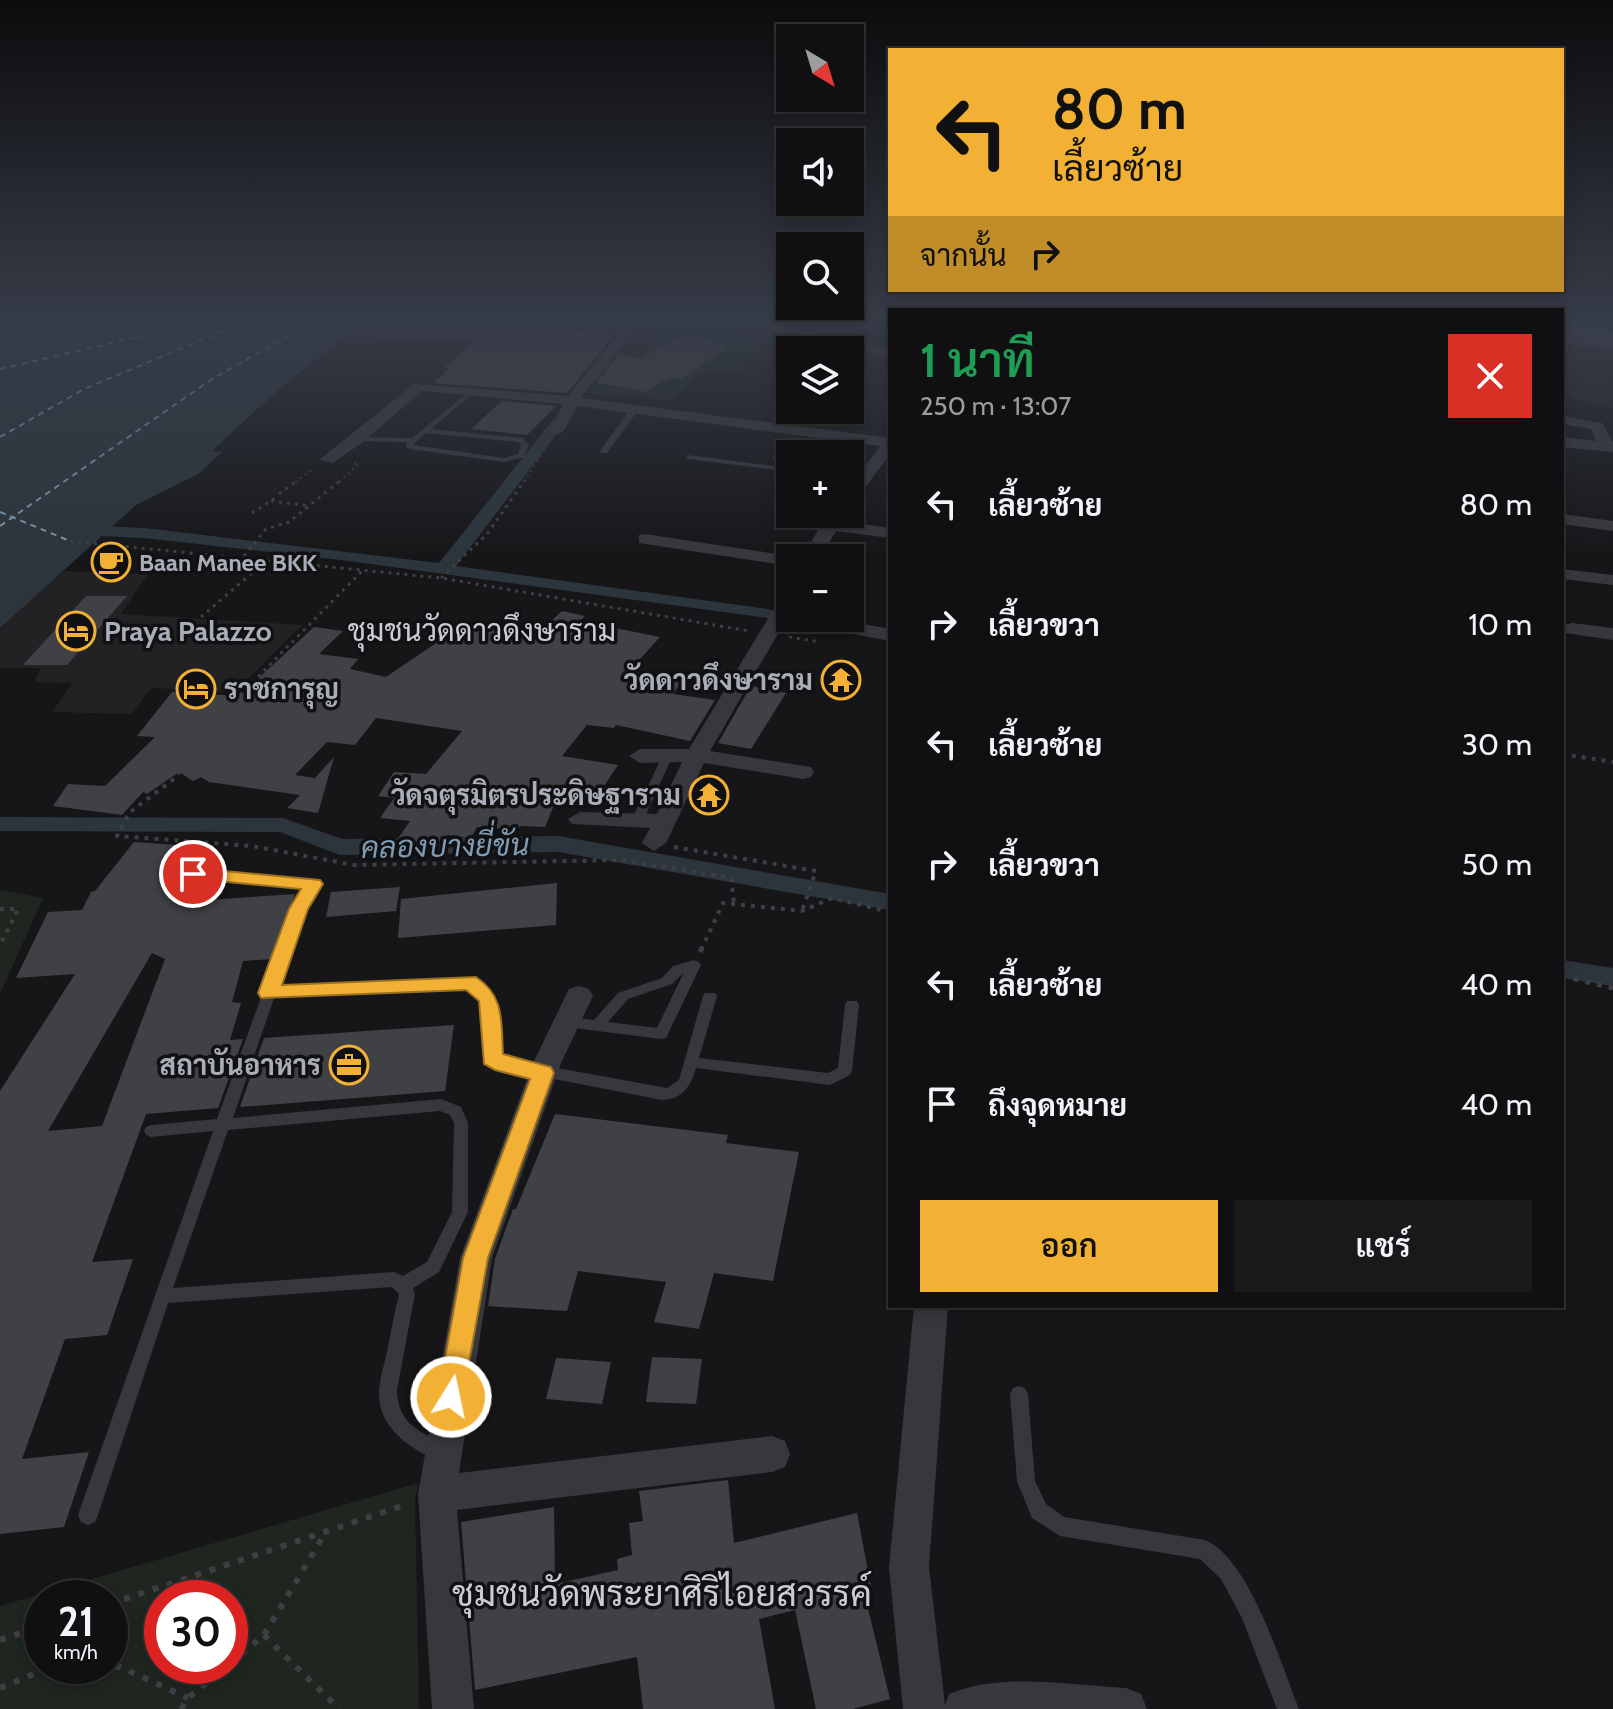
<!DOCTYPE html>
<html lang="th">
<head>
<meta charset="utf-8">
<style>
	body { margin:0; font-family:Cabin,Sarabun,sans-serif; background:#19191b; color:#f1f3f6; height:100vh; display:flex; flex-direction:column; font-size:30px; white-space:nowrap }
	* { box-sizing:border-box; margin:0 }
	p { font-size:26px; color:#9c9d9f }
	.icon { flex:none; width:44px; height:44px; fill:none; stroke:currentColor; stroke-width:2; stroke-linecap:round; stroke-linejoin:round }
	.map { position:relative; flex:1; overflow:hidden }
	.details { position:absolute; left:888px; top:308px; width:676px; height:1000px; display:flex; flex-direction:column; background:#101012; border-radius:0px; box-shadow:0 4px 12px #0003,0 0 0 2px #303032 }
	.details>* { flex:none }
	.hud { position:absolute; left:888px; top:48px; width:676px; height:244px; border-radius:0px; box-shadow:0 4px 12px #0003,0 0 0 2px #303032; background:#f2b134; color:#111; overflow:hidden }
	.needle { width:52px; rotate:142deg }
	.buttons { position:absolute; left:776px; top:24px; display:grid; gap:16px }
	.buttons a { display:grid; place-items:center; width:88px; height:88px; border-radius:0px; background:#101012; box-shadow:0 4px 12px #0003,0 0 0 2px #303032; font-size:40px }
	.speed { position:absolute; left:24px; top:1580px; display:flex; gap:16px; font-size:40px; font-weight:700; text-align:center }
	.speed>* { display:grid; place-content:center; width:104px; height:104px; border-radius:50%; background:#101012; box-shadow:0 4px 12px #0003,0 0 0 2px #303032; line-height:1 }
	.speed small { font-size:20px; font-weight:400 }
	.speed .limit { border:12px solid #d22; background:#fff; color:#111 }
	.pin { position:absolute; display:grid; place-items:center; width:68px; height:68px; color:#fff; margin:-34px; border:4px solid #fff; border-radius:50%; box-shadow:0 2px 8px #0007 }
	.me { position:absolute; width:88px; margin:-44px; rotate:10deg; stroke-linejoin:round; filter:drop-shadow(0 0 6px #0008) }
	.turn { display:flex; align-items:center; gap:28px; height:168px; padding:0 32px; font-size:36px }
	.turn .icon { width:104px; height:104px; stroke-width:2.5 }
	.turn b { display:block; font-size:56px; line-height:68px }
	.then { display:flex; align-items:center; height:76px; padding:0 32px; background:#0003; gap:16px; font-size:30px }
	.round { display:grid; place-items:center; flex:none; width:84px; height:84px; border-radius:0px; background:#19191b }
	.overview { display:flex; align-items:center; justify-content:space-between; height:136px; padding:0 32px }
	h1 { font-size:48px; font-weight:600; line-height:60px; color:#1e9e55 }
	.cta { display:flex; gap:16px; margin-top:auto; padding:16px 32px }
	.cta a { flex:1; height:92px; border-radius:0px; background:#f2b134; color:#111; font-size:32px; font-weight:600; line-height:92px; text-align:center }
	.cta a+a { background:#19191b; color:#f1f3f6 }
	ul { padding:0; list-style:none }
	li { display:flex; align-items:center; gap:24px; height:120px; padding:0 32px }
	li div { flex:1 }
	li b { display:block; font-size:30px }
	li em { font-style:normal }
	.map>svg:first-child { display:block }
</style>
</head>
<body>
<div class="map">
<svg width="1613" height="1709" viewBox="0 0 1613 1709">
	<rect width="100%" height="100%" fill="#161618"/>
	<g fill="#222225">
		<polygon points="1562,341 1613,345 1613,409 1562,396"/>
		<polygon points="60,571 148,574 121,614 302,625 235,692 152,688 131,714 52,712 73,683 34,682 41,668 0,668 0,628"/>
	</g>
	<g fill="#1e261f" fill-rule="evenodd">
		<polygon points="664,320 762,341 739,373 698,374 673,401 589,393 606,362 636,364"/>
		<polygon points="0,890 43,898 0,994"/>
		<path d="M418,1483l-3,18 4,208h-419v-103zM42,1598h68v68h-68zM230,1598v68h-68v-68z"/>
	</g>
	<path fill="#2c353c" d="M0,320h370c-56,37 -109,84 -158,131l10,1 -24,22 -62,31 -136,123z"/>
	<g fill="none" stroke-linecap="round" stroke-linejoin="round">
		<g fill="#2c353c" fill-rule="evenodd">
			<polygon points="557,420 564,424 456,566 768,609 775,611 775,619 341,560 144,538 76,535 67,530 76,525 144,528 439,563 552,421"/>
			<polygon points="0,817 283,818 342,839 558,836 890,894 890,910 558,852 340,855 280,832 0,831"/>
			<polygon points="1562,960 1613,968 1613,986 1562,978"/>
		</g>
		<g stroke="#7f9bb3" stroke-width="2" stroke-dasharray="6 5" stroke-linecap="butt">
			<polyline points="0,333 30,320"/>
			<polyline points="0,369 211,320"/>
			<polyline points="0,437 84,389 249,320"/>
			<polyline points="0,512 70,541"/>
			<polyline points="0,526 212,379 316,320"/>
		</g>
	</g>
	<g fill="#404145" fill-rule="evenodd">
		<polygon points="339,320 501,320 507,325 614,335 567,393 434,383 449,368 444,368 476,340 339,336"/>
		<polygon points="687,334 730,346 680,379 670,377 647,392 597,383 619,354 640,358"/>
		<polygon points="502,401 556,406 527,435 471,429"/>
		<polygon points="86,596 127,596 67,665 23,665"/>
		<polygon points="562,611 585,616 580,621 660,637 630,670 684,679 673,694 715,700 690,741 616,725 614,728 587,725 562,756 618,765 600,792 562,786 545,827 520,826 518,830 477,827 471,838 447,835 440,846 397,840 410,821 380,818 394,798 378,796 394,772 426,774 462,731 376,718 355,745 327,742 295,775 315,778 334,757 318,813 287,808 300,795 209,782 201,777 193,781 179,772 147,794 143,792 122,815 53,806 68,784 105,786 155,737 137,736 172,692 239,696 314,627 343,631 319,654 358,659 350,669 386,677 439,641 443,643 477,622 531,640"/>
		<polygon points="751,686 786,693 751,749 718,743"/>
		<path d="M134,842l59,4 -30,41 21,-2 -6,17 117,-8 -23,65 -29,2 -11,41 9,1 -11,37 13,-1 -25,69 -72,6 -54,148 41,-3 -26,76 -42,4 -43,120 67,-7 -25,75 -64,7v-443l75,-117 -59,4 32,-66 34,-2 9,-18 4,-1zM152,953l13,6 -63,167 -54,5z"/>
		<polygon points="557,883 556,925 398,938 401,899"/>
		<polygon points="400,887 396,911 326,917 331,892"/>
		<polygon points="454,1025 445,1091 240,1107 264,1038"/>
		<polygon points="555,1114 728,1135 726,1143 799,1152 773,1281 714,1273 699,1329 654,1322 666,1282 578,1271 567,1311 488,1306 495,1259 513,1209 516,1209"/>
		<polygon points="652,1357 702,1359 696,1404 646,1402"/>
		<polygon points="556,1358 611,1362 602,1404 546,1399"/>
		<polygon points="728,1480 734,1543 857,1513 872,1591 864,1592 890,1699 853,1709 816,1709 795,1610 759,1619 775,1709 643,1709 637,1657 475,1690 461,1522 554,1507 555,1584 618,1570 617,1559 632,1555 629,1523 643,1521 639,1491"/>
	</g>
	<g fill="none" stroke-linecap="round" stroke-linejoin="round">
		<g stroke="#3d3f44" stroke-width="2" stroke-dasharray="2 4" stroke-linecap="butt">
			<polyline points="476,341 594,348"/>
			<polyline points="295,482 313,469"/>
			<polyline points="339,482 359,464 350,463"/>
			<polyline points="524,482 549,443"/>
		</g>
		<g stroke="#3d3f44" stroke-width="3" stroke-dasharray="3 5" stroke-linecap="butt">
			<polyline points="279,494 298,480"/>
			<polyline points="271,501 310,506"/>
			<polyline points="252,513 275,498"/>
			<polyline points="70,541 441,578 749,631"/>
			<polyline points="244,556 266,529 289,522 341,480"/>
			<polyline points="441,578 487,534 525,480"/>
			<polyline points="201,617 268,559"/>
			<polyline points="789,637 820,642"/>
			<polyline points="247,688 363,570"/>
		</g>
		<g stroke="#3d3f44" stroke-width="4" stroke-dasharray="4 6" stroke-linecap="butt">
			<polyline points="249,686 211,724 175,778 129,813 117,836 252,846 354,865 622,860 731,878 734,904"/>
			<polyline points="1562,754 1613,762"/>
			<polyline points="674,847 816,871 802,911"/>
			<polyline points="0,909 18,909 0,945"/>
			<polyline points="701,950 723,903 802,911 832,898 890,912"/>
		</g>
		<g stroke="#3d3f44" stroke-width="5" stroke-dasharray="5 7" stroke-linecap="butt">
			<polyline points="700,952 702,948"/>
			<polyline points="1562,976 1613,988"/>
		</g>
		<g stroke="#3d3f44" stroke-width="6" stroke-dasharray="6 9" stroke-linecap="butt">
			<polyline points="110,1604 408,1504"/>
			<polyline points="264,1635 339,1709"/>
			<polyline points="0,1640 42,1626"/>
			<polyline points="230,1664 264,1635 324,1535"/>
			<polyline points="100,1666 120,1667 188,1698"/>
			<polyline points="0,1688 53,1666"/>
			<polyline points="181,1709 188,1698 227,1666"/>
		</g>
		<g fill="#37383d" fill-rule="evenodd">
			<polygon points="504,320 527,320 631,327 634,329 631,331 507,322"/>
			<polygon points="1606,339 1609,341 1607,349 1613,354 1613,359 1601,350 1603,341"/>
			<path d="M471,390l4,2 -2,1 -42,36 92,9 6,7 -5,12 -20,5 -94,-13 -4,-2 1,-5 -49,-1 -4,-2 4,-2 54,1zM426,433l92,9 3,3 -3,9 -14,4 -91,-13z"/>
			<polygon points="632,407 639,409 607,453 601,453 600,451"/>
			<polygon points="687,455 790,468 790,472 690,459 687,459"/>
			<polygon points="773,455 790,457 790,461 773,459"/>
			<polygon points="850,468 870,472 871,474 867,476 850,472"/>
			<polygon points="668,752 673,755 643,821 641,824 633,824 631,821 663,755"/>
			<path d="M193,870l125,11 2,3 -15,25 -27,79 191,-11c48,19 12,56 33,81l165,30 12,-8 24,-84 2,-3h10l2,3 -18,62 129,15 10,-5 7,-63 2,-4h10l2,4 -7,66 -2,4 -20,10 -134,-17c-5,18 -14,32 -34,32l-169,-33c-26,-31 7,-56 -27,-80l-192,11 -41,120 208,-19 20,8 7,16v89l-29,60 -26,16 2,6 -18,96c1,28 14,37 37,49 7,4 11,5 14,13l-2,6 -7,3c-29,-12 -60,-33 -60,-67 0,-12 4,-25 7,-38 4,-20 8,-41 13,-62l-7,-7 -224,16 -70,212 -3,7 -7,3 -7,-3 -3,-7 135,-384 -62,6 -5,-2 -2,-4 2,-4 5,-2 66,-6 76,-210 13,-22 -117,-10 -2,-3zM440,1111l10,4 4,8 -2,89 -25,50 -24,14 -9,-4 -221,16 55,-158z"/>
			<path d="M694,960l5,2 2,3 -35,73 -5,1 -95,-12 -5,-1 -2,-4 2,-4 5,-1 28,3 24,-27 44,-15 11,-12zM684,972l-27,56 -49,-6 20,-23 44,-15z"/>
			<path d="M1019,1386l6,2 3,6 7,87 11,23 18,13 141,23c45,19 76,125 94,169h-22l-35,-91 -21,-39 -21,-20 -140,-23 -28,-18 -15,-37 -7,-87 3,-6z"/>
		</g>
		<g fill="#37383d" fill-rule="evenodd">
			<polygon points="630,320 642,320 581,398 890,438 890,454 856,500 850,502 850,486 880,446 577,406 564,431 557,435 550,431 563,404 422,391 363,442 333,463 319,460 414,384 568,396"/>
			<polygon points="732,320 753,320 890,350 890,358"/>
			<polygon points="1562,416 1602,423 1613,442 1613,452 1562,447 1562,437 1596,441 1591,429 1562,424"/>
			<polygon points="790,510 790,514 845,514 841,521 890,528 890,538 836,531 820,558 802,558 822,523 788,518 786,514"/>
			<polygon points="1562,514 1613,521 1613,531 1562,524"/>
			<polygon points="645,534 790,556 797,558 790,558 790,566 639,543 639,535"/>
			<polygon points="1562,569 1613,575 1613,585 1562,579"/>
			<polygon points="790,591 790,613 710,751 811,767 814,772 811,777 803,779 704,763 666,843 654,851 642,843 650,828 572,824 568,819 580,812 657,814 682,762 640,763 629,756 640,749 689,749 781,597"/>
			<polygon points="792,618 831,618 890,629 890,641 801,624"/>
			<polygon points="1572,623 1613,628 1613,640 1565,633 1562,629 1565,625"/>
			<polygon points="579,986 589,989 593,996 561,1063 492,1258 459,1473 772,1436 785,1441 790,1454 785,1467 772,1472 457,1510 474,1709 432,1709 418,1494 460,1258 533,1063 569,989"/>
			<path d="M914,1306h34l-19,261 16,138 4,-11c53,-22 121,-9 177,-6l15,6 6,15h-244l-14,-142z"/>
		</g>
		<polygon fill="#45474d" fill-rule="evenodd" points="1562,332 1613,336 1613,348 1562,344"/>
		<polygon fill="#53555c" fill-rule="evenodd" points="1562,321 1613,330 1613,342 1562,333"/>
	</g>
	<linearGradient id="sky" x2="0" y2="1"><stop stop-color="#0c0c0d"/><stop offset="0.57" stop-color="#363c48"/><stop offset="1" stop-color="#363c48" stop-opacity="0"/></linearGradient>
	<rect width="1613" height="559" fill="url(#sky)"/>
	<path fill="#f2b134" stroke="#9d7322" stroke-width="2" d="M193,868l127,12 3,4 -15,25 -26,76 194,-8c29,19 25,45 27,77l48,13 3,6 -66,185 -27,149 -10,3 -9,-3 -4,-10 25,-139 67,-179 -35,-9 -11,-6 -5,-63 -13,-11 -205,8 -3,-5 31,-84 12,-20 -115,-11v-9z"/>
	<defs>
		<g id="cafe-ring" transform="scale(2)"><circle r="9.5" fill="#111113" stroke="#f2b134" stroke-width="1.5"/><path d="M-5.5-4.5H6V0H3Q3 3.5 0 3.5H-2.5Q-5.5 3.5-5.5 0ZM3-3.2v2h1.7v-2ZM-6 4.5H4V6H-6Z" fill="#f2b134"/></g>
		<g id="hotel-ring" transform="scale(2)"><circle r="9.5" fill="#111113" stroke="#f2b134" stroke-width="1.5"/><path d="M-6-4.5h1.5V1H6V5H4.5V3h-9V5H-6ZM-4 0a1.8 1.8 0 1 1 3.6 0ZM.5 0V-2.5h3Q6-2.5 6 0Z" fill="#f2b134"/></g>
		<g id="temple-ring" transform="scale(2)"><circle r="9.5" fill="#111113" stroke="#f2b134" stroke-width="1.5"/><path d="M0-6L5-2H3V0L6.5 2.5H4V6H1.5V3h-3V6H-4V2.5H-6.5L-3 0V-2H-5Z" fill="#f2b134"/></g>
		<g id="office-ring" transform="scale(2)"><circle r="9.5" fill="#111113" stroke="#f2b134" stroke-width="1.5"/><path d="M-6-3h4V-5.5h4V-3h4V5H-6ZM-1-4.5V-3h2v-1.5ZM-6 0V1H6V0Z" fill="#f2b134"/></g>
	</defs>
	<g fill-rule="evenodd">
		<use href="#cafe-ring" x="111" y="562"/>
		<use href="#hotel-ring" x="76" y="631"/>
		<use href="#temple-ring" x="841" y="680"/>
		<use href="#hotel-ring" x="196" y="689"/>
		<use href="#temple-ring" x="709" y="795"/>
		<use href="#office-ring" x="349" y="1065"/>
	</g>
	<g text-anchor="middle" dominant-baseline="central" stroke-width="7" stroke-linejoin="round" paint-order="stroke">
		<g font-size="24" font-weight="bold" fill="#a8adb8" stroke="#111113" text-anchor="start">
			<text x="139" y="562">Baan Manee BKK</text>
		</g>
		<g font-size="28" font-weight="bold" fill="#a8adb8" stroke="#111113" text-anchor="end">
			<text x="104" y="631" text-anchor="start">Praya Palazzo</text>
			<text x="813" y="680">วัดดาวดึงษาราม</text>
			<text x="224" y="689" text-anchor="start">ราชการุญ</text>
			<text x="681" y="795">วัดจตุรมิตรประดิษฐาราม</text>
			<text x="321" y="1065">สถาบันอาหาร</text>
		</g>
		<g font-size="30" fill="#c9ccd4" stroke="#111113">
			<text x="482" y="630">ชุมชนวัดดาวดึงษาราม</text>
		</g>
		<g font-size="30" font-style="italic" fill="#7f9bb3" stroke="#111113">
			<text transform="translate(445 846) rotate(-1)">คลองบางยี่ขัน</text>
		</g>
		<g font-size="36" fill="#c9ccd4" stroke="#111113">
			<text x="662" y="1593">ชุมชนวัดพระยาศิริไอยสวรรค์</text>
		</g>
	</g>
</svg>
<div class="buttons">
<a><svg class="needle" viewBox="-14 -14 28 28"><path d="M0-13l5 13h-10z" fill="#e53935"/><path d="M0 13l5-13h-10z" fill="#9c9d9f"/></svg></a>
<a><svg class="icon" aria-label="sound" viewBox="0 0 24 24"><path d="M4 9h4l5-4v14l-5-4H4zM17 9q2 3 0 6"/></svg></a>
<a><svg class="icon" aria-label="search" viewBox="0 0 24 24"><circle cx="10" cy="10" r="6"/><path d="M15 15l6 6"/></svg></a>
<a><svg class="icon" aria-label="layers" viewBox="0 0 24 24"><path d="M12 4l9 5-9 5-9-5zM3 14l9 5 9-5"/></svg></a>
<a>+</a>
<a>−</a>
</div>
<div class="speed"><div>21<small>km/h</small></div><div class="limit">30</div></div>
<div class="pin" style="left:193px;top:874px;background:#d93025"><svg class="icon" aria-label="arrive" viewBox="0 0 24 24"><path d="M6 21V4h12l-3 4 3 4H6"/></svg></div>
<svg class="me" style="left:451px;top:1397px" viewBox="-20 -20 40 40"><circle r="17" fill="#f2b134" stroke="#fff" stroke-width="3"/><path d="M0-11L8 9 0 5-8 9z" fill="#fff"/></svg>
<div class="hud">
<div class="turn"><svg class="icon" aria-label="left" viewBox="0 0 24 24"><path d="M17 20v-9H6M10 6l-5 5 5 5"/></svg><div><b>80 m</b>เลี้ยวซ้าย</div></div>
<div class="then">จากนั้น<svg class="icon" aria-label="right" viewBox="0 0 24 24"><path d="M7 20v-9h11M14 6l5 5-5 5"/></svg></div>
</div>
<section class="details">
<div class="overview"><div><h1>1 นาที</h1><p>250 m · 13:07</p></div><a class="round" style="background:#d93025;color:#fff"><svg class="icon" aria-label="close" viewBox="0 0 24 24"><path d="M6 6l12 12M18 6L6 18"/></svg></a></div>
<ul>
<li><svg class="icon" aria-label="left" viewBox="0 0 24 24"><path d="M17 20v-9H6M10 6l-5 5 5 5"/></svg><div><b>เลี้ยวซ้าย</b></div><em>80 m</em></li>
<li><svg class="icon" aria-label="right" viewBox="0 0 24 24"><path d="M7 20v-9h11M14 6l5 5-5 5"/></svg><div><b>เลี้ยวขวา</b></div><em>10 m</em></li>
<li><svg class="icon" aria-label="left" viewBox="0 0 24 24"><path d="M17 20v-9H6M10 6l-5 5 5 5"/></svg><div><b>เลี้ยวซ้าย</b></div><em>30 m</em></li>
<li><svg class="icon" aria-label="right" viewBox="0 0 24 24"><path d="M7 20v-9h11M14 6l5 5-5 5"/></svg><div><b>เลี้ยวขวา</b></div><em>50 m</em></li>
<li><svg class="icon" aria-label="left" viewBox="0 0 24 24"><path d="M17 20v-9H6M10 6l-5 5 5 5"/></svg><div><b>เลี้ยวซ้าย</b></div><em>40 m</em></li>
<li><svg class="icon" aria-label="arrive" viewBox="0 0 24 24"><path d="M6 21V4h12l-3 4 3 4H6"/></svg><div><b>ถึงจุดหมาย</b></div><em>40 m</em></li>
</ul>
<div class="cta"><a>ออก</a><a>แชร์</a></div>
</section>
</div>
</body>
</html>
